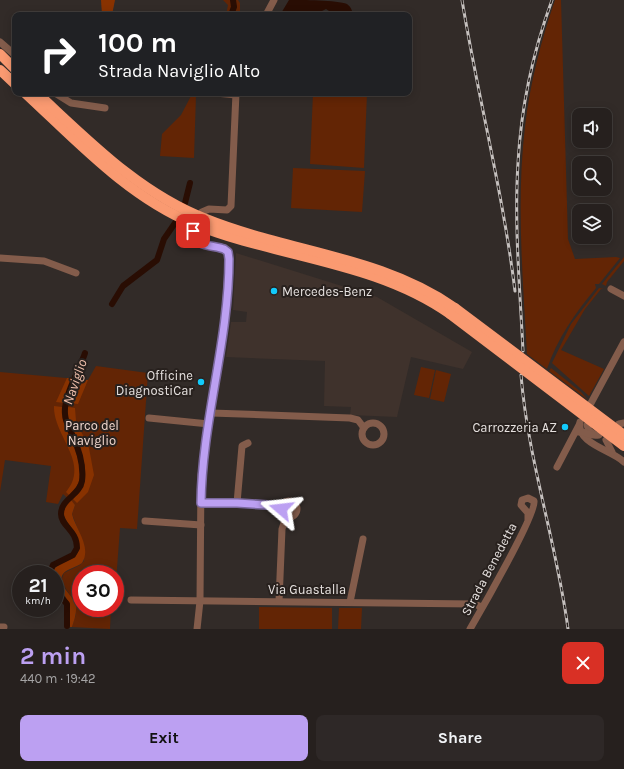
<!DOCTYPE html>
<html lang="en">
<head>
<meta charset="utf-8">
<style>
	body { margin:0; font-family:Karla,sans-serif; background:#2e2827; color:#f1f3f6; height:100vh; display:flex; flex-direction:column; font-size:15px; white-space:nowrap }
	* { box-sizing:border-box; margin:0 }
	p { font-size:13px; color:#a4a3a4 }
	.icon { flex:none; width:22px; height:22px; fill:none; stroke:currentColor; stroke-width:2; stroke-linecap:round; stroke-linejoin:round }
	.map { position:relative; height:629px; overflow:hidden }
	.sheet { display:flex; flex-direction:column; background:#26201e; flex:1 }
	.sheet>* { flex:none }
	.top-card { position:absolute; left:12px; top:12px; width:400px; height:84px; border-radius:8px; box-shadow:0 2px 10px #0003,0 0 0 1px #423e3c; background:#202124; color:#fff; overflow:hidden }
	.controls { position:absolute; left:572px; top:108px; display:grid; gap:8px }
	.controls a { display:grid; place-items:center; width:40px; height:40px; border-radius:8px; background:#26201e; box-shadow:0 2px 10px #0003,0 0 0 1px #423e3c; font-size:20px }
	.speed { position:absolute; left:12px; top:565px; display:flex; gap:8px; font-size:20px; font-weight:700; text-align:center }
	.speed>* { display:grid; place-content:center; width:52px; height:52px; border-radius:50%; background:#26201e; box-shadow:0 2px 10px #0003,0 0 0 1px #423e3c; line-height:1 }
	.speed small { font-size:10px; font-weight:400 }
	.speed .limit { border:6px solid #d22; background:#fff; color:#111 }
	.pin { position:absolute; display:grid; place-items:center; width:34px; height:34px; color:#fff; margin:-17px; border-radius:8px; box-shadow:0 2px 6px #0006 }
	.me { position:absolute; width:44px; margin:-22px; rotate:287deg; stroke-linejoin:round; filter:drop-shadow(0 0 3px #0008) }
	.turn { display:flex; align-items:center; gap:14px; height:84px; padding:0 20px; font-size:18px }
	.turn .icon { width:52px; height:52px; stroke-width:2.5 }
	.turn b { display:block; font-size:28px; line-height:34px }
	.round { display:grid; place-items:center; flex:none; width:42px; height:42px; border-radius:8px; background:#2e2827 }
	.head { display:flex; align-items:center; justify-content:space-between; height:68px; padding:0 20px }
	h1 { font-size:24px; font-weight:700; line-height:30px; color:#bca0f2 }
	.primary-button { display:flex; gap:8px; margin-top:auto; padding:8px 20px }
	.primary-button a { flex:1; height:46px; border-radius:8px; background:#bca0f2; color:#111; font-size:16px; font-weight:700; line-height:46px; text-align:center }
	.primary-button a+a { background:#2e2827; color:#f1f3f6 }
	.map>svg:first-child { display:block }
</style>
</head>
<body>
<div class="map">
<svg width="624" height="629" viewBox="0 0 624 629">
	<rect width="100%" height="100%" fill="#322b28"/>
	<polygon fill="#3f322c" points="236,253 377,297 472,352 463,369 411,357 397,417 350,415 351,407 324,406 325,361 226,357 231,322 246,322 247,312 233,310"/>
	<g fill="#632505">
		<polygon points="223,0 232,0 232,9 229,15 226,15 228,5"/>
		<polygon points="235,0 238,0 240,3 240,15 233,15 236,6"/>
		<path d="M555,0h6l7,239 7,20 41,-2 4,1 -21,26h-4l1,4c-21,25 -39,51 -49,81l-20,-15c-4,-75 -11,-152 -2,-227 5,-44 16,-86 30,-127z"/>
		<polygon points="313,93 367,93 364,168 310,164"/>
		<polygon points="192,94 196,95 194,158 160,156 162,134 181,115"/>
		<polygon points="293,168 365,171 362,212 291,208"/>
		<polygon points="624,257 624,261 607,282 606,286 602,284"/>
		<polygon points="599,288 604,289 601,289 585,309 561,350 604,369 589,396 552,363 571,324"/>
		<polygon points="96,366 148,373 137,529 120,528 115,595 115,574 81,574 81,608 111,608 110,629 72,627 76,614 75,603 61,581 64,573 80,565 84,561 84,545 72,514 75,505 63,494 58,504 46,502 51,466 5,460 0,492 0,372 88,380"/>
		<polygon points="421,367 435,370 429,398 414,395"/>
		<polygon points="551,368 581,392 588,400 549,371"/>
		<polygon points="436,370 451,374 444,402 430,399"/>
		<polygon points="259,607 332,608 332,629 259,629"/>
		<polygon points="339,608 362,608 361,629 338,629"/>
	</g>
	<g fill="#883200">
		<polygon points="101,0 115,0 112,15 102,15"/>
		<polygon points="67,378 74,378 64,403 56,402"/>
		<polygon points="79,379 88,380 78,404 69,403"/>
		<path d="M54,406l8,1c-2,28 37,65 7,88l-3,-3c25,-29 -13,-56 -12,-86z"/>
		<path d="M68,407l7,1 1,13 13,27 5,27 -6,17 -11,11 -4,-4c32,-28 -8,-61 -5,-92z"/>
		<path d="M71,500l4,5 -3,9c4,16 20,33 10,49 -5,4 -16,6 -19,11 -7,11 11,22 13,31 1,8 -2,16 -4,22h-5l3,-10 -1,-13 -4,-8 -10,-10v-12h-3c4,-16 28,-10 27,-29 0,-17 -29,-30 -8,-45z"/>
	</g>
	<path fill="#290d03" d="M289,0c13,0 48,0 58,4 4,3 5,6 6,11h-18l-9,-6 -6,3v3h-40z"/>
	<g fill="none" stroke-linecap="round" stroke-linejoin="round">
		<g stroke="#290d03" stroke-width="6">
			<polyline points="231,15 234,7 233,0"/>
			<polyline points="185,203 190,183"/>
			<polyline points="112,304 123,286 157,260 164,239 175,223"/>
			<path d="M49,574l4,-9 20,-10 4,-7c0,-18 -16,-22 -16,-34 0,-15 19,-19 21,-33 2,-17 -3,-32 -10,-47 -3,-6 -7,-13 -7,-20 -2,-17 15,-45 20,-61"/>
			<polyline points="55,590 67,604 67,626"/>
		</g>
		<g stroke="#835c4b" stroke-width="7">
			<polyline points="266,15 274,0"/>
			<polyline points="0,42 15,55"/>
			<polyline points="55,93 71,103 105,108"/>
			<polyline points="216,93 236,95"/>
			<polyline points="202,212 209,209 227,210 231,206 236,93"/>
			<path d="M193,230c-2,17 20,15 31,19l4,4 1,6 -5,68 -23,148 -1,126 -3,28"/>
			<polyline points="0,258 44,261 76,273"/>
			<polyline points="611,289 624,296"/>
			<polyline points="591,403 624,342"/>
			<polyline points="211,413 350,418 358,420 364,428"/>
			<polyline points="149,418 209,424"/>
			<path d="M580,422c-4,22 32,28 44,40"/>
			<circle cx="373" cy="434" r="11"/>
			<polyline points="619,424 624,423"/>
			<polyline points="587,425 589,431 594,434"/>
			<path d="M579,432c9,-1 9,5 20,3"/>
			<polyline points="606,440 612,452"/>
			<polyline points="557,467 579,425"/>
			<circle cx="289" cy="509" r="8"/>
			<polyline points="201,503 237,503 282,506"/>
			<polyline points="237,503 242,446 248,443"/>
			<polyline points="145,521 201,525"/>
			<polyline points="131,600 474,604 482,607"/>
			<polyline points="279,601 282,529 286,517"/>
			<polyline points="350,602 363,539"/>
			<polyline points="0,627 4,627"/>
			<path d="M470,629c10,-17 67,-116 64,-128l-6,-3 -6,2 -1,5 7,8v7"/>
		</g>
		<g stroke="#fa9a71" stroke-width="10">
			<polyline points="0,54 15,69"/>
			<polyline points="0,70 15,84"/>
			<path d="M25,93c52,48 103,104 169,131 84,34 181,37 256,90"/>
			<path d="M37,93c52,48 102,100 169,126 82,33 175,37 249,89"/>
		</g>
		<g stroke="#c5c0be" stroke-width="3">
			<g id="rail">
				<path d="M462,0c16,97 41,193 53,291"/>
				<path d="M523,351c-3,-62 -9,-126 -5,-188 3,-56 15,-111 34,-163"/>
				<path d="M521,375c7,86 36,169 47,254"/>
			</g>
		</g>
		<use href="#rail" stroke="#28211e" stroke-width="1.5" stroke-dasharray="4.5" stroke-linecap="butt"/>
		<g stroke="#fa9a71" stroke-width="10">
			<polyline points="455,308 624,435"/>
			<polyline points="450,314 624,446"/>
		</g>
	</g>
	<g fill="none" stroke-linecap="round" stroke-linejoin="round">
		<g stroke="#7a689d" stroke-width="10">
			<path id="route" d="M193,231c0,16 20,14 31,18l4,3 1,7c0,82 -27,162 -28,244h36l45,3 -1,3"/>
		</g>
		<use href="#route" stroke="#bca0f2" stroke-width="7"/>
	</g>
	<g fill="#12cafb" stroke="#28211e" stroke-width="1.5">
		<circle cx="274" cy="291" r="4"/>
		<circle cx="201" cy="382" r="4"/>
		<circle cx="565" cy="427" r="4"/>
	</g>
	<g text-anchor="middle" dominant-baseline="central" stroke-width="4" stroke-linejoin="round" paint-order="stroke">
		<g font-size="13" fill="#e6e1df" stroke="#28211e" text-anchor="end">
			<text x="282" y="291" text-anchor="start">Mercedes-Benz</text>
			<text x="193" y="375">Officine<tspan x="193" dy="15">DiagnostiCar</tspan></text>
			<text x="557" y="427">Carrozzeria AZ</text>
		</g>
		<g font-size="13" fill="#f1d7cd" stroke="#28211e">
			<text x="92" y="425">Parco del<tspan x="92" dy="15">Naviglio</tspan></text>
		</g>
		<g font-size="13" fill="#e6e1df" stroke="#28211e">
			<text transform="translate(489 569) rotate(-62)">Strada Benedetta</text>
			<text x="307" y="589">Via Guastalla</text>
		</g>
		<g font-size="14" font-style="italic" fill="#f1c0ac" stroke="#28211e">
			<text transform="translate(75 382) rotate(-71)">Naviglio</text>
		</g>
	</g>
</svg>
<div class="controls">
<a><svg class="icon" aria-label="sound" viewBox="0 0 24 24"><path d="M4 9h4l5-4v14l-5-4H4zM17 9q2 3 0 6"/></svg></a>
<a><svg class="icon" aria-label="search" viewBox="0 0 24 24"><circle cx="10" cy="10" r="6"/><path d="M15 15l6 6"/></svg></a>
<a><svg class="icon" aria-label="layers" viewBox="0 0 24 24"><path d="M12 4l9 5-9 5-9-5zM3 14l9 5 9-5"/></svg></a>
</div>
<div class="speed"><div>21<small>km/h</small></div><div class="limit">30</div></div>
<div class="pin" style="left:193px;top:231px;background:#d93025"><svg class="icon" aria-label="arrive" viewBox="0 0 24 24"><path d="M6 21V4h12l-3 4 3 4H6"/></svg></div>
<svg class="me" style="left:281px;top:509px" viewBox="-20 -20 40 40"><path d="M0-17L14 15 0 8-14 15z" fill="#bca0f2" stroke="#fff" stroke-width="4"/></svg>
<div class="top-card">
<div class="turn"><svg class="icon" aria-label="right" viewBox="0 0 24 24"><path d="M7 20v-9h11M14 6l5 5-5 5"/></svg><div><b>100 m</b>Strada Naviglio Alto</div></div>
</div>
</div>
<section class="sheet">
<div class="head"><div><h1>2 min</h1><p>440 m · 19:42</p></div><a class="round" style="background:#d93025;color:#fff"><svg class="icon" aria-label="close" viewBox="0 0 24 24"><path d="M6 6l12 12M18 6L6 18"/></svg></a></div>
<div class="primary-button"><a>Exit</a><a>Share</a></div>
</section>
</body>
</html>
